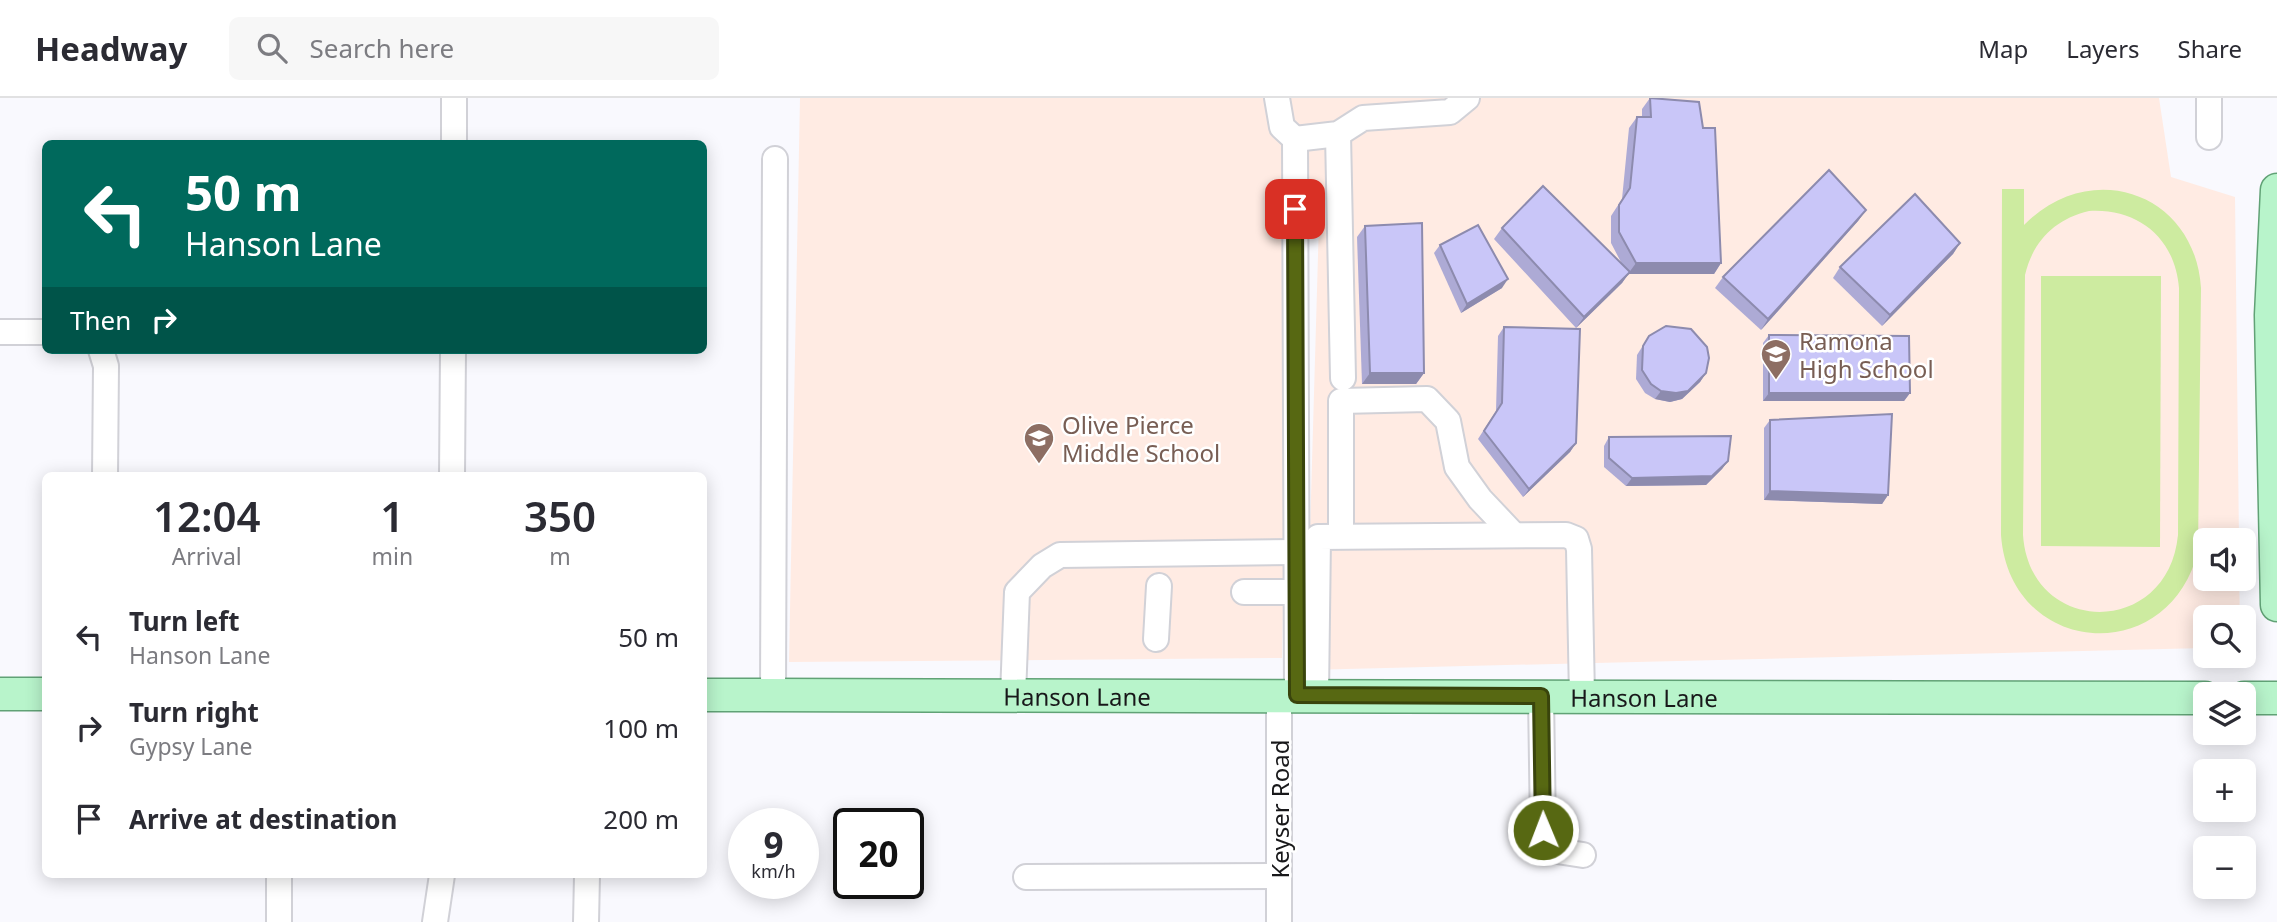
<!DOCTYPE html>
<html lang="en">
<head>
<meta charset="utf-8">
<style>
	body { margin:0; font-family:"Noto Sans",sans-serif; background:#f7f7f7; color:#2b2b33; height:100vh; display:flex; flex-direction:column; font-size:26px; white-space:nowrap }
	* { box-sizing:border-box; margin:0 }
	p { font-size:23px; color:#7c7c81 }
	.icon { flex:none; width:38px; height:38px; fill:none; stroke:currentColor; stroke-width:2; stroke-linecap:round; stroke-linejoin:round }
	.map { position:relative; flex:1; overflow:hidden }
	.drawer { position:absolute; left:42px; top:374px; width:665px; height:406px; display:flex; flex-direction:column; background:#fff; border-radius:10px; box-shadow:0 4px 18px #0003 }
	.drawer>* { flex:none }
	.banner { position:absolute; left:42px; top:42px; width:665px; height:214px; border-radius:10px; box-shadow:0 4px 18px #0003; background:#00695c; color:#fff; overflow:hidden }
	.controls { position:absolute; left:2193px; top:430px; display:grid; gap:14px }
	.controls a { display:grid; place-items:center; width:63px; height:63px; border-radius:10px; background:#fff; box-shadow:0 4px 18px #0003; font-size:35px }
	.speed { position:absolute; left:728px; top:710px; display:flex; gap:14px; font-size:35px; font-weight:700; text-align:center }
	.speed>* { display:grid; place-content:center; width:91px; height:91px; border-radius:50%; background:#fff; box-shadow:0 4px 18px #0003; line-height:1 }
	.speed small { font-size:18px; font-weight:400 }
	.speed .limit { border:4px solid #111; border-radius:10px; background:#fff; color:#111 }
	.pin { position:absolute; display:grid; place-items:center; width:60px; height:60px; color:#fff; margin:-30px; border-radius:14px; box-shadow:0 4px 10px #0006 }
	.me { position:absolute; width:77px; margin:-38px; rotate:359deg; stroke-linejoin:round; filter:drop-shadow(0 0 5px #0008) }
	.turn { display:flex; align-items:center; gap:24px; height:147px; padding:0 28px; font-size:32px }
	.turn .icon { width:91px; height:91px; stroke-width:2.5 }
	.turn b { display:block; font-size:49px; line-height:60px }
	.then { display:flex; align-items:center; height:66px; padding:0 28px; background:#0003; gap:14px; font-size:26px }
	.eta { display:flex; justify-content:space-evenly; align-items:center; height:119px; text-align:center }
	.eta b { font-size:42px; font-weight:600; line-height:49px }
	ul { padding:0; list-style:none }
	li { display:flex; align-items:center; gap:21px; height:91px; padding:0 28px }
	li div { flex:1 }
	li b { display:block; font-size:26px }
	li em { font-style:normal }
	header { display:flex; align-items:center; gap:42px; box-sizing:border-box; height:98px; padding:0 35px; background:#fff; border-bottom:2px solid #e1e1e2 }
	header strong { font-size:33px }
	nav { display:flex; gap:38px; margin-inline-start:auto; font-size:24px }
	.search { width:490px; height:63px; background:#f7f7f7; display:flex; align-items:center; gap:18px; box-sizing:border-box; padding:0 24px; border-radius:10px; color:#7c7c81; font-size:26px }
	.map>svg:first-child { display:block }
</style>
</head>
<body>
<header>
<strong>Headway</strong>
<div class="search"><svg class="icon" aria-label="search" viewBox="0 0 24 24"><circle cx="10" cy="10" r="6"/><path d="M15 15l6 6"/></svg>Search here</div>
<nav><a>Map</a><a>Layers</a><a>Share</a></nav>
</header>
<div class="map">
<svg width="2277" height="824" viewBox="0 0 2277 824">
	<rect width="100%" height="100%" fill="#f9f9fe"/>
	<polygon fill="#ffebe3" points="800,0 2159,0 2171,79 2235,99 2239,443 2205,443 2205,481 2239,481 2240,520 2205,520 2205,550 1306,572 1319,123 1299,71 1289,175 1282,560 789,564"/>
	<g fill="#cdeba0" fill-rule="evenodd">
		<path d="M2002,91h22v36c66,-68 171,-33 177,63l-3,263c-29,118 -188,106 -197,-16zM2089,113c49,-3 86,27 90,77l-1,247c-10,103 -148,102 -155,0l2,-260c8,-34 30,-56 64,-64z"/>
		<polygon points="2041,178 2161,178 2160,449 2041,448"/>
	</g>
	<g fill="none" stroke-linecap="round" stroke-linejoin="round">
		<g stroke="#d1d1d7" stroke-width="28">
			<g id="minor">
				<polyline points="1277,0 1282,29 1295,41"/>
				<polyline points="2209,0 2209,39"/>
				<polyline points="1338,36 1343,280"/>
				<polyline points="1295,41 1297,597"/>
				<polyline points="1295,41 1338,36 1363,20 1450,14 1467,0"/>
				<polyline points="454,46 454,0"/>
				<polyline points="0,234 46,234"/>
				<polyline points="101,252 106,268 105,378"/>
				<polyline points="452,378 453,252"/>
				<polyline points="1341,438 1341,303 1427,301 1448,323 1457,369 1480,401 1514,437"/>
				<polyline points="1244,494 1296,494"/>
				<polyline points="1156,541 1159,488"/>
				<polyline points="773,597 775,61"/>
				<polyline points="1013,597 1017,494 1042,468 1060,457 1295,454"/>
				<polyline points="1279,597 1279,824"/>
				<polyline points="1316,597 1318,439 1566,437 1576,441 1579,451 1582,598"/>
				<polyline points="1541,598 1543,732 1557,753 1583,757"/>
				<polyline points="1026,779 1279,778"/>
				<polyline points="279,824 279,777"/>
				<polyline points="435,824 442,777"/>
				<polyline points="586,824 587,777"/>
			</g>
		</g>
		<g stroke="#61a276" stroke-width="35">
			<g id="major">
				<polyline points="2277,92 2271,217 2277,507"/>
				<polyline points="0,596 46,596"/>
				<path id="s1" d="M704,597l1501,3"/>
				<polyline points="2244,600 2277,600"/>
			</g>
		</g>
		<use href="#minor" stroke="#fff" stroke-width="24"/>
		<use href="#major" stroke="#b8f4cb" stroke-width="32"/>
	</g>
	<g fill="#adaad5">
		<polygon points="1650,0 1721,165 1714,176 1628,176 1622,185 1576,230 1494,141 1502,130 1623,168 1611,145 1611,118 1622,101 1629,30 1637,19 1642,19 1642,11"/>
		<polygon points="1866,112 1858,123 1761,232 1715,190 1723,179"/>
		<polygon points="1365,128 1424,275 1416,286 1362,286 1357,139"/>
		<polygon points="1960,145 1953,156 1882,228 1833,180 1840,169"/>
		<polygon points="1440,147 1502,190 1461,215 1434,155"/>
		<polygon points="1504,229 1576,345 1570,354 1523,399 1478,341 1496,313 1498,238"/>
		<polygon points="1769,237 1910,295 1904,303 1763,303 1763,245"/>
		<polygon points="1649,238 1706,275 1700,284 1682,301 1670,304 1655,301 1645,295 1636,281 1637,257"/>
		<polygon points="1770,322 1888,397 1882,406 1764,402 1764,330"/>
		<polygon points="1609,339 1728,363 1722,371 1706,387 1626,388 1604,369 1604,348"/>
	</g>
	<g fill="#8d8bae">
		<polygon points="1866,112 1858,123 1761,232 1768,221"/>
		<polygon points="1960,145 1953,156 1882,228 1890,217"/>
		<polygon points="1636,165 1721,165 1714,176 1628,176"/>
		<polygon points="1630,174 1622,185 1576,230 1584,219"/>
		<polygon points="1508,181 1502,190 1461,215 1467,206"/>
		<polygon points="1370,275 1424,275 1416,286 1362,286"/>
		<polygon points="1706,275 1700,284 1682,301 1670,304 1655,301 1661,293"/>
		<polygon points="1769,295 1910,295 1904,303 1763,303"/>
		<polygon points="1576,345 1570,354 1523,399 1529,391"/>
		<polygon points="1728,363 1722,371 1706,387 1626,388 1632,380"/>
		<polygon points="1770,393 1888,397 1882,406 1764,402"/>
	</g>
	<g fill="#c9c6f8" stroke="#8d8bae" stroke-width="2">
		<polygon points="1650,0 1699,4 1703,30 1715,30 1721,165 1636,165 1619,134 1619,107 1630,90 1637,19 1651,19"/>
		<polygon points="1829,72 1866,112 1768,221 1723,179"/>
		<polygon points="1543,88 1630,174 1584,219 1502,130"/>
		<polygon points="1915,96 1960,145 1890,217 1840,169"/>
		<polygon points="1422,125 1424,275 1370,275 1365,128"/>
		<polygon points="1478,127 1508,181 1467,206 1440,147"/>
		<polygon points="1666,228 1691,231 1707,249 1709,260 1706,275 1688,293 1676,295 1661,293 1651,286 1642,272 1643,248 1649,238"/>
		<polygon points="1504,229 1580,231 1576,345 1529,391 1484,333 1502,305"/>
		<polygon points="1769,237 1909,238 1910,295 1769,295"/>
		<polygon points="1892,316 1888,397 1770,393 1770,322"/>
		<polygon points="1731,338 1728,363 1712,378 1632,380 1609,360 1609,339"/>
	</g>
	<g fill="none" stroke-linecap="round" stroke-linejoin="round">
		<g stroke="#39440c" stroke-width="18">
			<polyline id="route" points="1295,111 1297,597 1541,598 1543,732"/>
		</g>
		<use href="#route" stroke="#576812" stroke-width="12"/>
	</g>
	<defs>
		<g id="school-pin" transform="scale(1.575)"><path d="M0 17L-7.5 6A9.5 9.5 0 1 1 7.5 6Z" fill="#8d6e63" stroke="#fff"/><path d="M0-5L7-2L0 1L-7-2ZM-4 1L0 2.5L4 1V4Q0 6-4 4Z" fill="#fff"/></g>
	</defs>
	<g fill-rule="evenodd">
		<use href="#school-pin" x="1776" y="256"/>
		<use href="#school-pin" x="1039" y="340"/>
	</g>
	<g text-anchor="middle" dominant-baseline="central" stroke-width="5" stroke-linejoin="round" paint-order="stroke">
		<g font-size="24" fill="#785e54" stroke="#fff" text-anchor="start">
			<text x="1799" y="242">Ramona<tspan x="1799" dy="28">High School</tspan></text>
			<text x="1062" y="326">Olive Pierce<tspan x="1062" dy="28">Middle School</tspan></text>
		</g>
		<g font-size="24" fill="#18181a" stroke="#fff">
			<text stroke="none"><textPath href="#s1" startOffset="373">Hanson Lane</textPath></text>
			<text stroke="none"><textPath href="#s1" startOffset="940">Hanson Lane</textPath></text>
			<text transform="translate(1279 711) rotate(-90)">Keyser Road</text>
		</g>
	</g>
</svg>
<div class="controls">
<a><svg class="icon" aria-label="sound" viewBox="0 0 24 24"><path d="M4 9h4l5-4v14l-5-4H4zM17 9q2 3 0 6"/></svg></a>
<a><svg class="icon" aria-label="search" viewBox="0 0 24 24"><circle cx="10" cy="10" r="6"/><path d="M15 15l6 6"/></svg></a>
<a><svg class="icon" aria-label="layers" viewBox="0 0 24 24"><path d="M12 4l9 5-9 5-9-5zM3 14l9 5 9-5"/></svg></a>
<a>+</a>
<a>−</a>
</div>
<div class="speed"><div>9<small>km/h</small></div><div class="limit">20</div></div>
<div class="pin" style="left:1295px;top:111px;background:#d93025"><svg class="icon" aria-label="arrive" viewBox="0 0 24 24"><path d="M6 21V4h12l-3 4 3 4H6"/></svg></div>
<svg class="me" style="left:1543px;top:732px" viewBox="-20 -20 40 40"><circle r="17" fill="#576812" stroke="#fff" stroke-width="3"/><path d="M0-11L8 9 0 5-8 9z" fill="#fff"/></svg>
<div class="banner">
<div class="turn"><svg class="icon" aria-label="left" viewBox="0 0 24 24"><path d="M17 20v-9H6M10 6l-5 5 5 5"/></svg><div><b>50 m</b>Hanson Lane</div></div>
<div class="then">Then<svg class="icon" aria-label="right" viewBox="0 0 24 24"><path d="M7 20v-9h11M14 6l5 5-5 5"/></svg></div>
</div>
<section class="drawer">
<div class="eta">
<div><b>12:04</b><p>Arrival</p></div>
<div><b>1</b><p>min</p></div>
<div><b>350</b><p>m</p></div>
</div>
<ul>
<li><svg class="icon" aria-label="left" viewBox="0 0 24 24"><path d="M17 20v-9H6M10 6l-5 5 5 5"/></svg><div><b>Turn left</b><p>Hanson Lane</p></div><em>50 m</em></li>
<li><svg class="icon" aria-label="right" viewBox="0 0 24 24"><path d="M7 20v-9h11M14 6l5 5-5 5"/></svg><div><b>Turn right</b><p>Gypsy Lane</p></div><em>100 m</em></li>
<li><svg class="icon" aria-label="arrive" viewBox="0 0 24 24"><path d="M6 21V4h12l-3 4 3 4H6"/></svg><div><b>Arrive at destination</b></div><em>200 m</em></li>
</ul>
</section>
</div>
</body>
</html>
